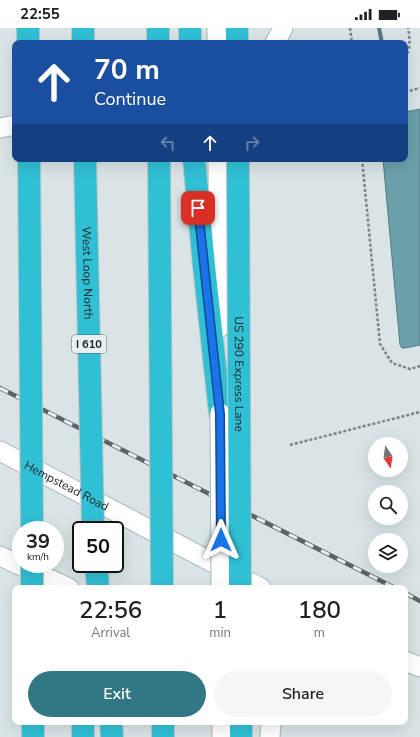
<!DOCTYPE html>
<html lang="en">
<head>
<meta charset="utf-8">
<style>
	body { margin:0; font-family:"Nunito Sans",sans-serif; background:#f6f6f6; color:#202124; height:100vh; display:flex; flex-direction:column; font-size:15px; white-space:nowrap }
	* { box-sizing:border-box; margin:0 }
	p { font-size:13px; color:#757577 }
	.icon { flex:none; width:22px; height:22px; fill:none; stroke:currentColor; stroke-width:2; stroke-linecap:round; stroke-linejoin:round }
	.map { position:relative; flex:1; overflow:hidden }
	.panel { position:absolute; left:12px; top:557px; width:396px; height:140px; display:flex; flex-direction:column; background:#fff; border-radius:8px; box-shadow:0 4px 16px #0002 }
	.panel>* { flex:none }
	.banner { position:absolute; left:12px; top:12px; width:396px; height:122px; border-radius:8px; box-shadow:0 4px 16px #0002; background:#1a4fa0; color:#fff; overflow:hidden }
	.needle { width:26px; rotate:167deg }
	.controls { position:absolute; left:368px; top:409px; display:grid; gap:8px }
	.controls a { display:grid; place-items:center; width:40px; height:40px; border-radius:50%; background:#fff; box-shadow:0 4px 16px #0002; font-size:20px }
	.speed { position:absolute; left:12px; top:493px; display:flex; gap:8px; font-size:20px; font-weight:700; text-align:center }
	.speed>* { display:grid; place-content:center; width:52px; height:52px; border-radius:50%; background:#fff; box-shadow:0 4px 16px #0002; line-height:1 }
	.speed small { font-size:10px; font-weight:400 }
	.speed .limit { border:2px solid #111; border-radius:6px; background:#fff; color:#111 }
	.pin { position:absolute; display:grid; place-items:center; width:34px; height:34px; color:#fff; margin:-17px; border-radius:8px; box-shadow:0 2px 6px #0006 }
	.me { position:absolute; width:44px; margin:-22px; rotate:0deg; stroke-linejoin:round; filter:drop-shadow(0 0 3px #0008) }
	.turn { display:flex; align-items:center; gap:14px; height:84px; padding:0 16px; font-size:18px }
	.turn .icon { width:52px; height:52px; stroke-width:2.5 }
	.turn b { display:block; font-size:28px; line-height:34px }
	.lanes { display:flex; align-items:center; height:38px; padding:0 16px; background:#0003; justify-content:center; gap:20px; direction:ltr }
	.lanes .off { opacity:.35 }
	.eta { display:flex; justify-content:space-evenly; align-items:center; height:68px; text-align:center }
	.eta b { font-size:24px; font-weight:600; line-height:28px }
	.button { display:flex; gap:8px; margin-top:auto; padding:8px 16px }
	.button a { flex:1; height:46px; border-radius:24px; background:#317784; color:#fff; font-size:16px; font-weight:600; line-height:46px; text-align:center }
	.button a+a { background:#f6f6f6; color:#202124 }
	.status { display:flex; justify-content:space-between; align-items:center; height:28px; padding:0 20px; background:#fff; direction:ltr }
	.status svg { height:11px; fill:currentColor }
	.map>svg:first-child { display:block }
</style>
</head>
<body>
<div class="status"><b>22:55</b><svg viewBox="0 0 49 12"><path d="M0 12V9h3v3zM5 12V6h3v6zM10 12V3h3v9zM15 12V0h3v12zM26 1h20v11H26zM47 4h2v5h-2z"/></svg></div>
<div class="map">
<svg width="420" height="709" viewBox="0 0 420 709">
	<rect width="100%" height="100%" fill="#d8e4e6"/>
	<polygon fill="#6ba0ab" stroke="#557b83" points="420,81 420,317 405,320 402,320 400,317 383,131 405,131 405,84"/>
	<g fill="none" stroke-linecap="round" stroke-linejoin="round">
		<polyline stroke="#557b83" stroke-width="4" points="379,0 382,15"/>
		<g stroke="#aab6b8" stroke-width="21">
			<g id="secondary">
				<polyline points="217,0 217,15"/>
				<polyline points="275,15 283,0"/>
				<polyline points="0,100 15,97"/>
				<polyline points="218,131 219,300"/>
				<path id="s1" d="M0,423l261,137"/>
				<polyline points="0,528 69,560"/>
				<polyline points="405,633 420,639"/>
				<polyline points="222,694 222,709"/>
				<polyline points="270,709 271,694"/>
			</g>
		</g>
		<g stroke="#c1c2c3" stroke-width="24">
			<g id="highway">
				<polyline points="28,0 28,15"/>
				<polyline points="83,0 83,15"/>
				<polyline points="158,0 158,15"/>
				<polyline points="190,0 190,15"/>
				<polyline points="237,0 237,15"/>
				<polyline points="194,131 204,238 220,385"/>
				<polyline points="96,536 98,560"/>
				<polyline points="33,694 33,709"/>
				<polyline points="83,694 83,709"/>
				<polyline points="111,694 112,709"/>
				<polyline points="163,694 163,709"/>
				<polyline points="241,694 241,709"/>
			</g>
		</g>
		<g stroke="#7c8486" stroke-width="2.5" stroke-dasharray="3 2" stroke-linecap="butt">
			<polyline points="350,0 352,15"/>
			<path d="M405,30c6,-9 5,-20 3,-30"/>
			<polyline points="405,64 420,60"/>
			<polyline points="362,131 380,316 392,335 410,341 420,338"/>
			<polyline points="290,417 420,384"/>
		</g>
		<use href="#secondary" stroke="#fff" stroke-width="19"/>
		<use href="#highway" stroke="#30c0d6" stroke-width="22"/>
		<g stroke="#5d6465" stroke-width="4.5">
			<g id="rail">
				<polyline points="0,360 395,560"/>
				<polyline points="405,565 420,573"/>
			</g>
		</g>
		<use href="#rail" stroke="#e5f1f4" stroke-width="3" stroke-dasharray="9" stroke-linecap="butt"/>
		<g stroke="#aab6b8" stroke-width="21" stroke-linecap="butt">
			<polyline id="secondary-bridge" points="220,385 221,560"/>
		</g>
		<g stroke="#c1c2c3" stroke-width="24" stroke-linecap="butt">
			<g id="highway-bridge">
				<polyline points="29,131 32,502"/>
				<path id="s2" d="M85,131l8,371"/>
				<polyline points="159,131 162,560"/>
				<path id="s3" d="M238,131l2,429"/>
				<polyline points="32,536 32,560"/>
			</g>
		</g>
		<use href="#secondary-bridge" stroke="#fff" stroke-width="19"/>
		<use href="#highway-bridge" stroke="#30c0d6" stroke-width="22"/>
	</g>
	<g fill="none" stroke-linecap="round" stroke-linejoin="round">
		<g stroke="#114b97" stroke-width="10">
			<polyline id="route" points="198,180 220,386 221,512"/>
		</g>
		<use href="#route" stroke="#1a73e8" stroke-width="7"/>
	</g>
	<g text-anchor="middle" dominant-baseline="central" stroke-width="3.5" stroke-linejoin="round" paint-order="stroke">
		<rect fill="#e5f1f4" stroke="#5c6364" stroke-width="1" x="72" y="307" width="34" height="18" rx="3"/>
		<g font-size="11" font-weight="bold" fill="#222627">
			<text x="89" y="316">I 610</text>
		</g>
		<g font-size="12" fill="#222627" stroke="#e5f1f4">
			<text stroke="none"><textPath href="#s2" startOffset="114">West Loop North</textPath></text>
			<text stroke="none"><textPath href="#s3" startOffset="215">US 290 Express Lane</textPath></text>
			<text stroke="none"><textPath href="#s1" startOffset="75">Hempstead Road</textPath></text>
		</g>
	</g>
</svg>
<div class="controls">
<a><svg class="needle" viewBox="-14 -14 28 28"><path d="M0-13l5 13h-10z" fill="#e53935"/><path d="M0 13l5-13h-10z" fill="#757577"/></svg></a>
<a><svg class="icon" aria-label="search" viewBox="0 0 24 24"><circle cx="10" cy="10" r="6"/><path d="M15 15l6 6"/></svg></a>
<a><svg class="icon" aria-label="layers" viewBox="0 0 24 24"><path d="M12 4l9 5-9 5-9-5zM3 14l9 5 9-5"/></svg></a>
</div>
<div class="speed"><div>39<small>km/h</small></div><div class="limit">50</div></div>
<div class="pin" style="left:198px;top:180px;background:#d93025"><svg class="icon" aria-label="arrive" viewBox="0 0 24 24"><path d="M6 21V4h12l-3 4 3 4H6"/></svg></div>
<svg class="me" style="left:221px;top:512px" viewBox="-20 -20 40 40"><path d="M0-17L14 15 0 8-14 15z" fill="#1a73e8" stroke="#fff" stroke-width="4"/></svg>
<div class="banner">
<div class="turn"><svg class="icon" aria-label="ahead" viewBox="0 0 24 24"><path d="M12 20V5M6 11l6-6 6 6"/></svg><div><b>70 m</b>Continue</div></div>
<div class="lanes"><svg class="icon off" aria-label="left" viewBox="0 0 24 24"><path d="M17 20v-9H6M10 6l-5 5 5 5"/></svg><svg class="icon" aria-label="ahead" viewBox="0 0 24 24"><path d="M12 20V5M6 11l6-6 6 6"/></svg><svg class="icon off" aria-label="right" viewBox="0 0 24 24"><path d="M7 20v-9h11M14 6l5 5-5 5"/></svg></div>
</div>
<section class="panel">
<div class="eta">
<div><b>22:56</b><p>Arrival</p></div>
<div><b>1</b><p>min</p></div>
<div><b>180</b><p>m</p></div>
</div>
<div class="button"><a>Exit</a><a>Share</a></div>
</section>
</div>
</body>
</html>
